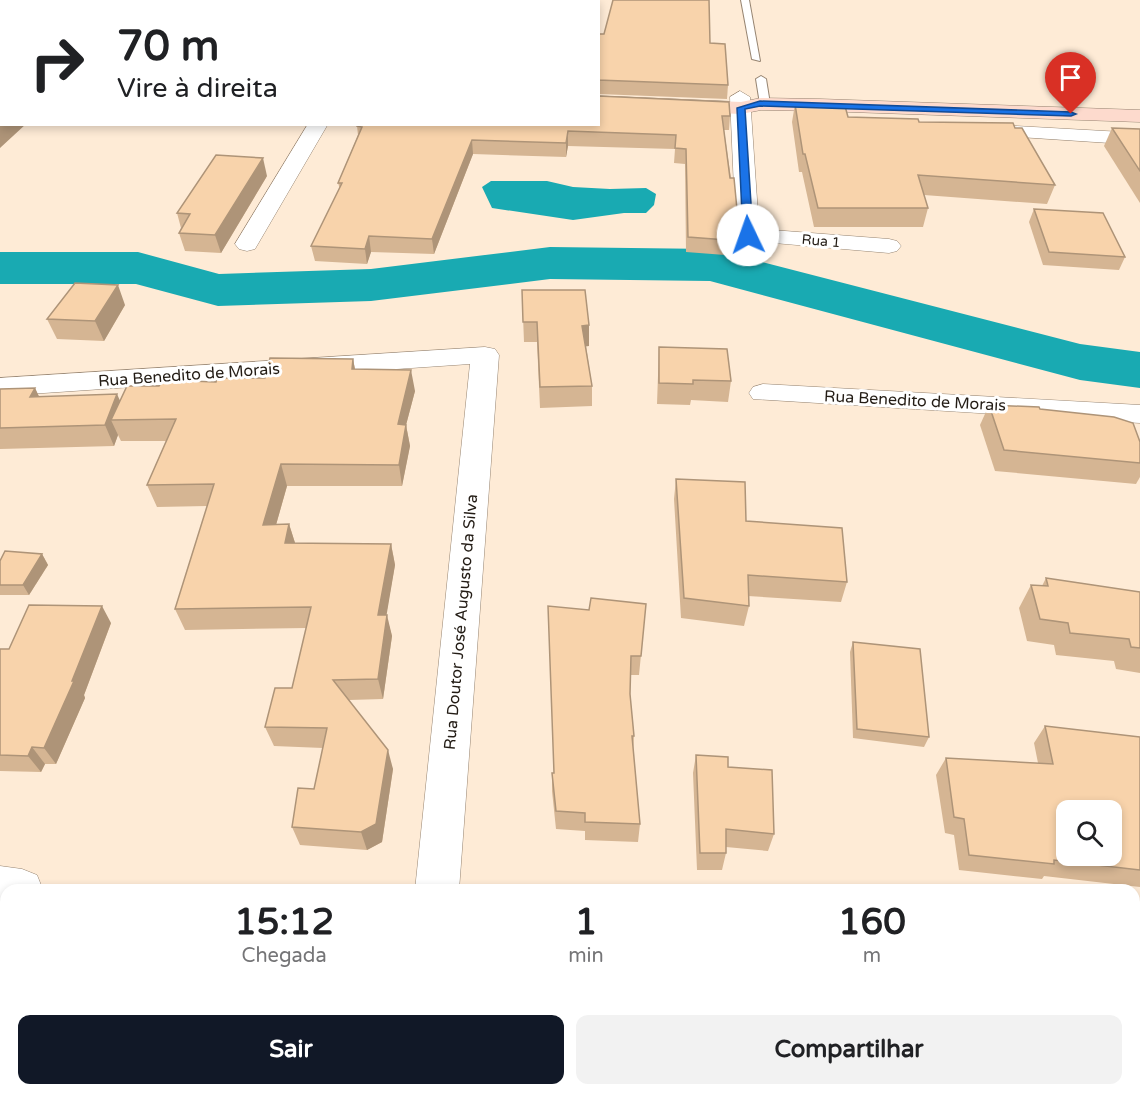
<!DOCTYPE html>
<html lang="pt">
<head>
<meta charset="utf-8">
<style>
	body { margin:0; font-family:"Varela Round",sans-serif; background:#f2f2f2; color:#202124; height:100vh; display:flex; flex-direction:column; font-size:22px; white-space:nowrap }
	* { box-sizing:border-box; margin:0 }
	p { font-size:20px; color:#757577 }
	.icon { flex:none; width:33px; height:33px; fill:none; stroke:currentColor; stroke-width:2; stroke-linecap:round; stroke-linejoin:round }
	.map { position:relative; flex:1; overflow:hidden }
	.sheet { position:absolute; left:0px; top:884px; width:1140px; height:212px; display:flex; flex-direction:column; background:#fff; border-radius:18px 18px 0 0; box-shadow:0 3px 9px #0003 }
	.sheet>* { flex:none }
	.banner { position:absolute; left:0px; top:0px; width:600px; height:126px; box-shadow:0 3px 9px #0003; background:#fff; color:#202124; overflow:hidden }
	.buttons { position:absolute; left:1056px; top:800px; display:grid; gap:12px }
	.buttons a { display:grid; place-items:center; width:66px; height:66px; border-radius:12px; background:#fff; box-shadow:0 3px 9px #0003; font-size:30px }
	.pin { position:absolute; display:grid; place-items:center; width:51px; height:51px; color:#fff; margin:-62px -26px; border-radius:50% 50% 50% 0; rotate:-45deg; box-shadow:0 0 6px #0007 }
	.pin .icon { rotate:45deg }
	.me { position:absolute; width:66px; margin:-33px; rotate:357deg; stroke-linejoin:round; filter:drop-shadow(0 0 4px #0008) }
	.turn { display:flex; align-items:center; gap:21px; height:126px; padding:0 18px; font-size:27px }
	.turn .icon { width:78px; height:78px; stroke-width:2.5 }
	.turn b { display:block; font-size:42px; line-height:51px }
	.eta { display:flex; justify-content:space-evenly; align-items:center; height:102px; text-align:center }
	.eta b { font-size:36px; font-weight:700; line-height:42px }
	.action { display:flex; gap:12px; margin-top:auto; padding:12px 18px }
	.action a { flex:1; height:69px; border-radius:12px; background:#111827; color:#fff; font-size:24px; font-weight:700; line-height:69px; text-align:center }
	.action a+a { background:#f2f2f2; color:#202124 }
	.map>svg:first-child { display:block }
</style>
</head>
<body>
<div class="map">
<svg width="1140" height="1094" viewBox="0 0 1140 1094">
	<rect width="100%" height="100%" fill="#feebd6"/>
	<polygon fill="#19aab2" points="491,181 547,181 573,187 610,189 646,188 656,194 654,205 646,213 624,213 573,220 492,208 482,187"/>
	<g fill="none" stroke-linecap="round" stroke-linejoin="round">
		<polygon fill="#19aab2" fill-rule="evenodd" points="550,247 712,249 1080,344 1140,352 1140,388 1080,380 710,281 550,279 371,301 218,306 136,284 0,284 0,252 138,252 219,274 371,269"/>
		<g stroke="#968471" stroke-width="2">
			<g id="lane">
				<polygon points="741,0 749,0 760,61 752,59"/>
				<polygon points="761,76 766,79 770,104 765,107 760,104 756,79"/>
			</g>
		</g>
		<g stroke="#968471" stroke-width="1">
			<g id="street">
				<polygon points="0,38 2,38 0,50"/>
				<polygon points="740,91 750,97 759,229 889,239 897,241 901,246 897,251 889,253 740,240 736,235 730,97"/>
				<polygon points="308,124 328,124 255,249 247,251 239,249 235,244"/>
				<polygon points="980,124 1140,133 1140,145 973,134 970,130 973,126"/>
				<polygon points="485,347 495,349 499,355 459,890 415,890 470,364 0,396 0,378"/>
				<polygon points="763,384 1140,405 1140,423 753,399 749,393 753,387"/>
				<polygon points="0,866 22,869 37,875 43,890 6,890 6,909 0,908"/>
				<polygon points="1134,979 1140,980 1140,1026 1134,1025"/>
				<polygon points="389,1089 439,1089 438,1094 388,1094"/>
			</g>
		</g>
		<g stroke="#968471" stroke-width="1">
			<polygon id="secondary" points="598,96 741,102 761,98 820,99 1140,110 1140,122 820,111 761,110 741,114 598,108"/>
		</g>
		<use href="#lane" fill="#fff" fill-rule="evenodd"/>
		<use href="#street" fill="#fff" fill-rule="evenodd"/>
		<use href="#secondary" fill="#fddacd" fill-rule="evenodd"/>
	</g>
	<g fill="#d5b593">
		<polygon points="0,0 529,0 528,2 2,2 2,42 0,39"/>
		<polygon points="598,34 710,43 728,85 727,99 598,94"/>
		<polygon points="598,96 730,116 729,130 724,130 740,241 738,256 686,252 685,164 674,163 675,149 568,146 566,157 473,154 434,254 371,252 367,264 315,261 311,246 340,189 338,183 358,135 357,126"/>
		<polygon points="795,104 848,117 919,122 1055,185 1047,204 924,195 928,208 923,227 814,227 802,172 799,172 792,122"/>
		<polygon points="1112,128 1140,129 1140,203 1104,146"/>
		<polygon points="267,176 221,253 185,251 179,233 181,228 177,213"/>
		<polygon points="1034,209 1125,257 1119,270 1043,265 1029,222"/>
		<polygon points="522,290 589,325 589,346 586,346 592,386 592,406 540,408 537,342 524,342"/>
		<polygon points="125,305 104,341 57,339 47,319"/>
		<polygon points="659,347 731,381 728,402 691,400 690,405 657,404"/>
		<polygon points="353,359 355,369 415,391 406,425 410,446 402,486 287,486 276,525 289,524 295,543 391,544 395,565 386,615 392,636 383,699 349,700 393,769 382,842 367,850 300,845 292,827 314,789 323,748 274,746 265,727 292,688 306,628 185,630 175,609 207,506 157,507 147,485 166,441 121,441 118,435 114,446 0,449 0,389 35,388 39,397 120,401 159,386 265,378"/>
		<polygon points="989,405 1040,409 1140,442 1140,477 1136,484 995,471 980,425"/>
		<polygon points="676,479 847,582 841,602 748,596 749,606 744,626 681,618 674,499"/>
		<polygon points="42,554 48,565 29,595 0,595 0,561"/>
		<polygon points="1046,578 1140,592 1140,673 1116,669 1114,661 1056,655 1054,645 1027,641 1019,608 1031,585 1042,586"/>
		<polygon points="646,604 639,675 630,675 630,694 634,736 633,752 640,824 638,842 585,840 585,831 556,829 552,791 552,773 554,773 589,610"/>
		<polygon points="111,623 84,695 85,698 56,764 45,764 41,772 0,771 0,649 9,649"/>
		<polygon points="853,642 929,737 924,747 853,738 850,652"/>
		<polygon points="1045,726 1140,737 1140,887 1044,876 1042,879 959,870 954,835 945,833 936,775 946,758 1038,763 1034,743"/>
		<polygon points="696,755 728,767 774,834 768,851 726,847 726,853 722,870 697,870 693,773"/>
	</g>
	<g fill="#ae9478">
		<polygon points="2,123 2,124 26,124 0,148 0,124"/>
		<polygon points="568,131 568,146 566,157 566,143"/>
		<polygon points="472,140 473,154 434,254 432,239"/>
		<polygon points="263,158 267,176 221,253 215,235"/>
		<polygon points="369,236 371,252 367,264 365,249"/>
		<polygon points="118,285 125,305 104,341 95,321"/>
		<polygon points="589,325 589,346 582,347 582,326"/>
		<polygon points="353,359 357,380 352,369"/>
		<polygon points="411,370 415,391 406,425 410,446 402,486 399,465 398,424"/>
		<polygon points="35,388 45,409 30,397"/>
		<polygon points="117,394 126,414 111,420 118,435 114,446 105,425"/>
		<polygon points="281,464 287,486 270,546 263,525"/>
		<polygon points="289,524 296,546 285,543"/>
		<polygon points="391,544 395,565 383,636 378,615"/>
		<polygon points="42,554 48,565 29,595 23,585"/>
		<polygon points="102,606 111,623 84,695 85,698 56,764 44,748"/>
		<polygon points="387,615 392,636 383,699 378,679"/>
		<polygon points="32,747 45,764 41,772 28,756"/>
		<polygon points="388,750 393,769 382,842 367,850 361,832"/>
		<polygon points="246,1089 259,1089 258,1094 245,1094"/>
	</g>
	<g fill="#f8d3ab" stroke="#ae9478" stroke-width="1.5" fill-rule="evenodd">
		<polygon points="0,0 523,0 523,2 2,2 2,30 0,30"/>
		<polygon points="613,0 709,0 710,43 725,44 728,85 598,80 598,34 604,34"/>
		<polygon points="2,64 2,123 0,124 0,65"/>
		<polygon points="598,96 729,102 730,116 722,116 730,178 734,178 740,241 688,237 686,149 675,148 676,135 568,131 566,143 472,140 432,239 369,236 365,249 311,246 342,183 338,183 362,127 357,126 358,124 598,124"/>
		<polygon points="795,104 845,106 848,117 918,119 919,122 1013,123 1015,128 1022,128 1055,185 918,175 928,208 818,208 805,154 803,154"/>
		<polygon points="1112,128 1140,129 1140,171"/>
		<polygon points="216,155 263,158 215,235 179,233 190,214 177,213"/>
		<polygon points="1034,209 1103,213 1125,257 1049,252"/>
		<polygon points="75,283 118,285 95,321 47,319"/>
		<polygon points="522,290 585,290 589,325 582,326 592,386 540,387 537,322 523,322"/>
		<polygon points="659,347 727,349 731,381 693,380 693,384 659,383"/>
		<polygon points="270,358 353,359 352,369 411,370 398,424 406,425 399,465 281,464 263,525 289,524 285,543 391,544 378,615 387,615 378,679 333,680 388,750 376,824 361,832 292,827 298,788 314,789 327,728 265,727 275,688 292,688 311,607 175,609 214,484 147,485 176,419 111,420 127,386 159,386 163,380 216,382 217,378 265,378"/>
		<polygon points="35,388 30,397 117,394 105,425 0,428 0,389"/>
		<polygon points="989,405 1039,407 1040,409 1114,417 1133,423 1140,442 1140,463 1004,450"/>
		<polygon points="676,479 745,482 746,521 842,528 847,582 748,575 749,606 684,598"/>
		<polygon points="5,551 42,554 23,585 0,585 0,561"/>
		<polygon points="1046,578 1140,592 1140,648 1131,647 1129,639 1070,633 1068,623 1040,619 1031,585 1048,586"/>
		<polygon points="591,598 646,604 641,656 631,656 630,694 634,736 632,736 640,824 585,822 585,813 556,811 552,773 554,773 548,606 589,610"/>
		<polygon points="29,605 102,606 72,681 74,681 44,748 32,747 28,756 0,755 0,649 9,649"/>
		<polygon points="853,642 920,649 929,737 857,729"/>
		<path d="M1045,726l95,11v133l-86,-10v4l-85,-9 -5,-36 -10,-2 -8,-59 107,6zM1066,810h46v45h-46z"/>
		<polygon points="696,755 728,757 728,767 772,770 774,834 726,829 726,853 700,853"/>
		<polygon points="87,1089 246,1089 245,1094 85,1094"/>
		<polygon points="558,1089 824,1089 824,1094 557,1094"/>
	</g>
	<polygon fill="#1a73e8" stroke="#114b97" stroke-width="1.5" points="760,101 1071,112 1076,114 1071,116 760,106 745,109 753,235 748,238 743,235 737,108"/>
	<g text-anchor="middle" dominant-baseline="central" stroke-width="6" stroke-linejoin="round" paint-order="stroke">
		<g font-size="14" fill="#231c15" stroke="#fff">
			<text transform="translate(821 241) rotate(5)">Rua 1</text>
		</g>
		<g font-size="16" fill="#231c15" stroke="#fff">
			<text transform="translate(189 375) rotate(-4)">Rua Benedito de Morais</text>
			<text transform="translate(915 401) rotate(3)">Rua Benedito de Morais</text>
			<text transform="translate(461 622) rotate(-85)">Rua Doutor José Augusto da Silva</text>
		</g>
	</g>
</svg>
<div class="buttons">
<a><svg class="icon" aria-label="search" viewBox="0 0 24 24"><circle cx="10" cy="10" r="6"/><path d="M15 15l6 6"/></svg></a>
</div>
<div class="pin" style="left:1071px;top:114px;background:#d93025"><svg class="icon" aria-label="arrive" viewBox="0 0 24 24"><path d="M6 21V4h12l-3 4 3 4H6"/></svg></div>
<svg class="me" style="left:748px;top:235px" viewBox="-20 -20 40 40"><circle r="19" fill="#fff"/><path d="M0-13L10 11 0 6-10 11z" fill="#1a73e8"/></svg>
<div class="banner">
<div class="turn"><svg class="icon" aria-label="right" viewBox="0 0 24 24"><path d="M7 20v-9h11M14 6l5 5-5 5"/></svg><div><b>70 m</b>Vire à direita</div></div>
</div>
<section class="sheet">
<div class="eta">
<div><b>15:12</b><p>Chegada</p></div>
<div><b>1</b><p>min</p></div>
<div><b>160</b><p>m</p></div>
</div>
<div class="action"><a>Sair</a><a>Compartilhar</a></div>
</section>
</div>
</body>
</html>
